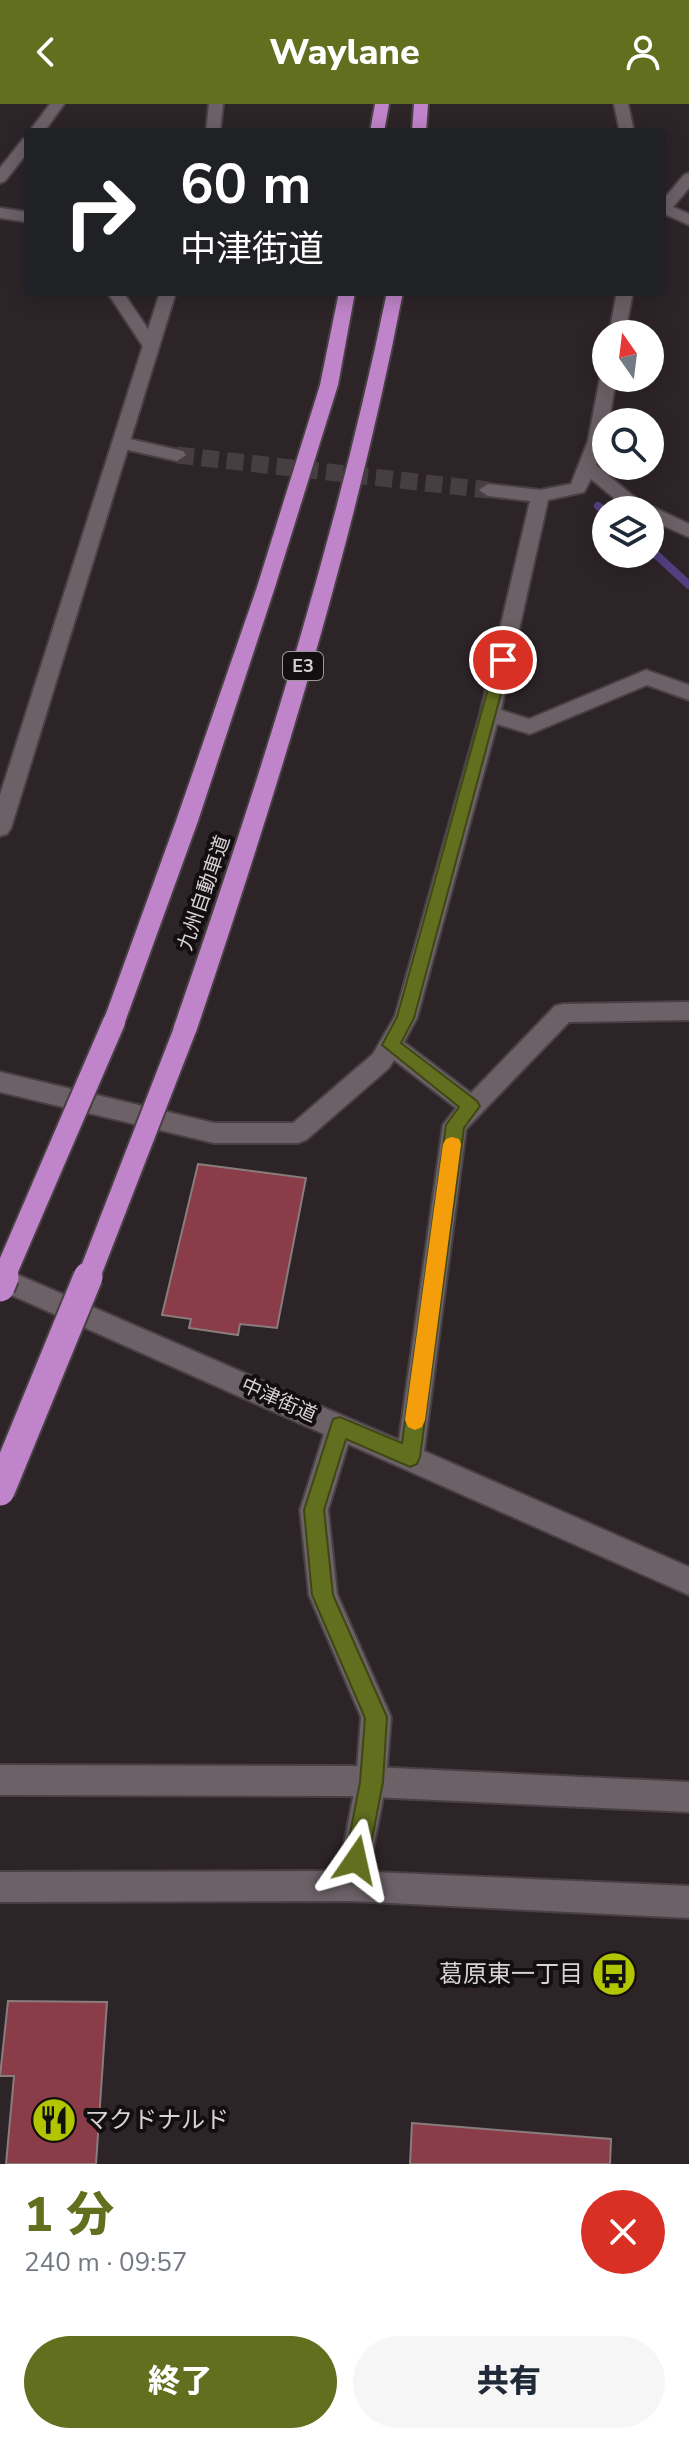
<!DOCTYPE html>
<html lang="ja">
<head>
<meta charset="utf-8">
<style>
	body { margin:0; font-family:"Nunito Sans","Noto Sans JP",sans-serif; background:#f6f6f7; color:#1f2937; height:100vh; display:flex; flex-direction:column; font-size:30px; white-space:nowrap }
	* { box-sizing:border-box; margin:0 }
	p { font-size:26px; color:#747a83 }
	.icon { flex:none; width:44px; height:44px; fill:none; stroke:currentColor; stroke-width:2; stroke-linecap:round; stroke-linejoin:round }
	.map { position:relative; height:2060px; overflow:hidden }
	.details { display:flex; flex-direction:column; background:#fff; flex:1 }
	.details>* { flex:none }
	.top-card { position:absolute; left:24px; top:24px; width:642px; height:168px; border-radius:8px; box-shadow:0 4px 20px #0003; background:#202124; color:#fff; overflow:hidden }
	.needle { width:52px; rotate:346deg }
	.buttons { position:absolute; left:592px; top:216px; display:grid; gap:16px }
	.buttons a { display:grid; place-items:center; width:72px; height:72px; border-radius:50%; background:#fff; box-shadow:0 4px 20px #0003; font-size:40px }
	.pin { position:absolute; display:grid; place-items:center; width:68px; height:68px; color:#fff; margin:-34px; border:4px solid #fff; border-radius:50%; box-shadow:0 2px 8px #0007 }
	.me { position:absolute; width:88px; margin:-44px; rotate:11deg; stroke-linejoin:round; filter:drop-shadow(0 0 6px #0008) }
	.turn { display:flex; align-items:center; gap:28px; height:168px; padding:0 24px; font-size:36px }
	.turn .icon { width:104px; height:104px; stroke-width:2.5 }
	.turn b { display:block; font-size:56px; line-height:68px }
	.round { display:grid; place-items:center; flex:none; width:84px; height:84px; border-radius:42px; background:#f6f6f7 }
	.headline { display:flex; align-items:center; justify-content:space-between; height:136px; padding:0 24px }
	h1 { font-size:48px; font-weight:800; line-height:60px; color:#616f1e }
	.button { display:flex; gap:16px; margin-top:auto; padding:16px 24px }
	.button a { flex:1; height:92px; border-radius:48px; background:#616f1e; color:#fff; font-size:32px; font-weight:800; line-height:92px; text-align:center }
	.button a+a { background:#f6f6f7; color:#1f2937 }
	header { display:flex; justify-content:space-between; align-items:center; height:104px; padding:0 24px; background:#616f1e; color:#fff; font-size:36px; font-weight:800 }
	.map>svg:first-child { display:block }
</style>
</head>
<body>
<header><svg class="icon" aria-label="back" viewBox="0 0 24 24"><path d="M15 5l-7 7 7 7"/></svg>Waylane<svg class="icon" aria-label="person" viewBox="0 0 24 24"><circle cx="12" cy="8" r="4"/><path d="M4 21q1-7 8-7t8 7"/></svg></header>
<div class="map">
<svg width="689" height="2060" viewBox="0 0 689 2060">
	<rect width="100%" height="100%" fill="#2d2428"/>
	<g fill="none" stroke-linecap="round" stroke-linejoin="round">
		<g stroke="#533f80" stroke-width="8">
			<polyline points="598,402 606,408"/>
			<polyline points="650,445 689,481"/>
		</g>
	</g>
	<g fill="#8a3d48" stroke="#897c7d" stroke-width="2">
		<polygon points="198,1060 306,1074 277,1224 240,1220 238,1231 189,1224 191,1215 162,1211"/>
		<polygon points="8,1897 107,1898 96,2060 6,2060 14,1972 0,1972"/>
		<polygon points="412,2019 611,2035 610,2060 410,2060"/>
	</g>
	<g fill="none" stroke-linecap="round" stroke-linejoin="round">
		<polyline stroke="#473e42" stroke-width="17" stroke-dasharray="17 8" stroke-linecap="butt" points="177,351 488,386"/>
		<g stroke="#484044" stroke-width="4">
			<g id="street">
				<polygon points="50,0 64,0 44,28 29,28"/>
				<polygon points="614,0 628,0 634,28 620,28"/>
				<polygon points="28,34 28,48 5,77 0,79 0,64 23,35"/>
				<polygon points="689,69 689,84 673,103 689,110 689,121 662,109 662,97 684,71"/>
				<polygon points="0,104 28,108 28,118 0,114"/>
				<polygon points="107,188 123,188 158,240 156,244 144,244"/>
				<polygon points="617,188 633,188 625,230 609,230"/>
				<polygon points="606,269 606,274 616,274 609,318 606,318 606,337 596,361 638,396 689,420 689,433 650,416 650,406 626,404 591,375 584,388 548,396 501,606 529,615 646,566 689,581 689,596 647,581 530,630 497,620 417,914 404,938 471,989 555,902 563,900 689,898 689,916 569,918 466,1025 424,1347 689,1463 689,1491 348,1340 328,1406 337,1490 391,1613 386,1678 366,1782 362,1793 351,1797 340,1793 336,1782 356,1678 361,1613 309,1491 300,1406 324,1330 0,1186 0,1163 399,1336 443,1021 456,1004 394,956 389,964 306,1036 298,1039 214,1039 0,988 0,968 214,1019 293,1019 373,950 395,912 480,610 530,397 488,392 479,386 488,380 540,386 571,380 588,337 600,274"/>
				<polygon points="121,333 183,347 186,351 177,357 115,343 112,339 115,335"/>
			</g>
		</g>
		<g stroke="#484044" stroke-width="4">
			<g id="secondary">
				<polygon points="209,0 223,0 220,28 206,28"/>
				<polygon points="160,188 176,188 11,724 7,730 0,732 0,691"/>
				<polygon points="0,1661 351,1662 689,1678 689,1708 351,1692 0,1691"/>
				<polygon points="351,1767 689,1782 689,1814 351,1797 0,1798 0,1768"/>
			</g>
		</g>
		<g stroke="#484044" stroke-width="4">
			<g id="highway">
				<polygon points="375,0 389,0 384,28 370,28"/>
				<polygon points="414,0 428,0 426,28 412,28"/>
				<polygon points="339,188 355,188 338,281 275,483 198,717 125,918 122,925 114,927 106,925 103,918 176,717 257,483 320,281"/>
				<path d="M387,188h16c-49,253 -125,496 -207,740l-4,7 -8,2 -8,-2 -4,-7c85,-244 163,-487 215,-740z"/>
			</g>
		</g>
		<use href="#street" fill="#6c6167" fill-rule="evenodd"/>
		<use href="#secondary" fill="#6c6167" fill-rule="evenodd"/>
		<use href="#highway" fill="#c084ca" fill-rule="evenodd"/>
		<g stroke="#484044" stroke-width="26" stroke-linecap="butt">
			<g id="highway-bridge-far1">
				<polyline points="3,1175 114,918"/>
				<polyline points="88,1175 184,928"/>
			</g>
		</g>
		<g stroke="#484044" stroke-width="33" stroke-linecap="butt">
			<g id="highway-bridge">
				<polyline points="0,1183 4,1173"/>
				<polyline points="0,1387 88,1173"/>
			</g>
		</g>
		<use href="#highway-bridge-far1" stroke="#c084ca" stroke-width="22"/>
		<use href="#highway-bridge" stroke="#c084ca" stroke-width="29"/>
	</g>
	<polygon fill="#616f1e" stroke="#3f4814" stroke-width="2" points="503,550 510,556 414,914 401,939 477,997 480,1002 464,1024 420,1353 417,1360 410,1363 346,1335 324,1406 333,1491 387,1613 383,1678 368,1756 364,1764 356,1768 348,1764 345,1756 360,1678 365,1614 312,1491 304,1406 333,1315 340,1313 402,1339 446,1021 459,1003 382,941 397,913 496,556"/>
	<polygon fill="#f59e0b" points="452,1033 459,1035 461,1040 425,1316 422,1323 415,1326 408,1323 405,1316 443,1040 446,1035"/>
	<defs>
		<g id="bus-disc" transform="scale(2.3)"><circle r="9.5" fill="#b1c500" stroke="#130e10"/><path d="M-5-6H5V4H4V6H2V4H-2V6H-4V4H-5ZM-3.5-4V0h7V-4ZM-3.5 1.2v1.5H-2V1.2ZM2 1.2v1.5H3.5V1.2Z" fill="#111"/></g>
		<g id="restaurant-disc" transform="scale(2.3)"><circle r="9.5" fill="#b1c500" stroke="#130e10"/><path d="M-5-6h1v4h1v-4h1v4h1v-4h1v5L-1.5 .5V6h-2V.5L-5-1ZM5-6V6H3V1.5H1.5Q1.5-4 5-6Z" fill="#111"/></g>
	</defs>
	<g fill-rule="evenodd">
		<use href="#bus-disc" x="614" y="1870"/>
		<use href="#restaurant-disc" x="54" y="2016"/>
	</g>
	<g text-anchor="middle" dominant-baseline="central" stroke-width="8" stroke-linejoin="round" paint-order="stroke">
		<rect fill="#130e10" stroke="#9d979a" stroke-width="2" x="283" y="548" width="40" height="28" rx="6"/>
		<g font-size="18" font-weight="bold" fill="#d8d2d5">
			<text x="303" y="562">E3</text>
		</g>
		<g font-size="20" fill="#d8d2d5" stroke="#130e10">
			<text transform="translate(204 789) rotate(-71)">九州自動車道</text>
			<text transform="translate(279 1296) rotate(24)">中津街道</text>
		</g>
		<g font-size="24" fill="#d8d2d5" stroke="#130e10" text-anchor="end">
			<text x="583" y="1870">葛原東一丁目</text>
			<text x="85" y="2016" text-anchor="start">マクドナルド</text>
		</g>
	</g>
</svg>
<div class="buttons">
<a><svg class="needle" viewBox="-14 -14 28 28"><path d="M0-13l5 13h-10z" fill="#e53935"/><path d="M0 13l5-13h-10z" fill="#747a83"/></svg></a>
<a><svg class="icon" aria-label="search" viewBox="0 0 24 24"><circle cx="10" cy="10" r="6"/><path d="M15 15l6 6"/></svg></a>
<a><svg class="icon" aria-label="layers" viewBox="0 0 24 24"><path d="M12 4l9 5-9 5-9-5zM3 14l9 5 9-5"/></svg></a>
</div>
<div class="pin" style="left:503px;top:556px;background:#d93025"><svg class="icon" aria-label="arrive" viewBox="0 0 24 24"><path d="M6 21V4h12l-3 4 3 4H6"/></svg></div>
<svg class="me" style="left:356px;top:1756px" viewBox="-20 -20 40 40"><path d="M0-17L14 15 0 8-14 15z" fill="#616f1e" stroke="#fff" stroke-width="4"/></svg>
<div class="top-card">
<div class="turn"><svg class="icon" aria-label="right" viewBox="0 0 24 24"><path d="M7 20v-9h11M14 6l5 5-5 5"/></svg><div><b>60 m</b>中津街道</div></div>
</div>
</div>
<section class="details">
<div class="headline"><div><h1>1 分</h1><p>240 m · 09:57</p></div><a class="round" style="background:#d93025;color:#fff"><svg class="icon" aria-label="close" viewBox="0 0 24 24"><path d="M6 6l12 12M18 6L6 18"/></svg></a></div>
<div class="button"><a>終了</a><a>共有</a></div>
</section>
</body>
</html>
